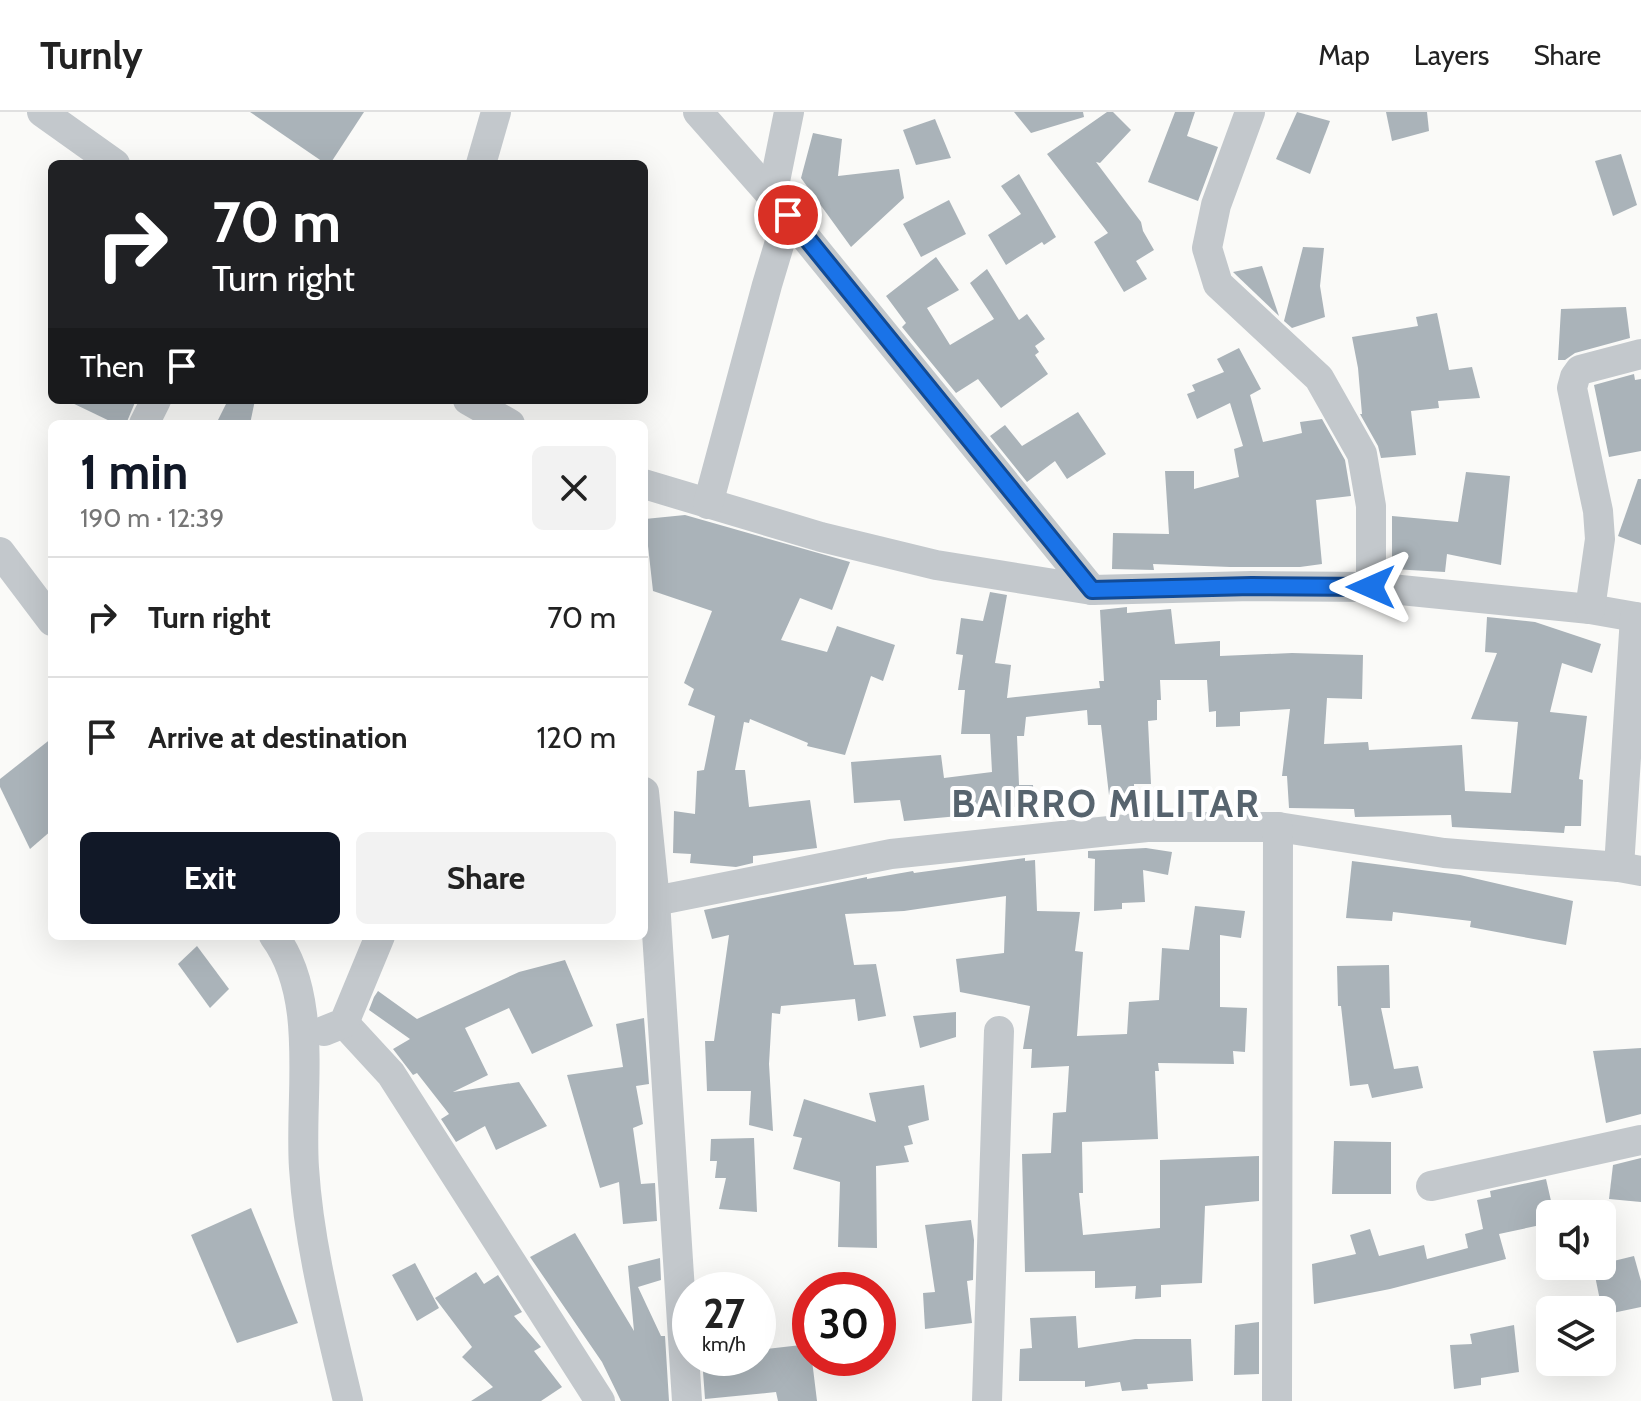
<!DOCTYPE html>
<html lang="en">
<head>
<meta charset="utf-8">
<style>
	body { margin:0; font-family:Cabin,sans-serif; background:#f2f2f2; color:#222; height:100vh; display:flex; flex-direction:column; font-size:30px; white-space:nowrap }
	* { box-sizing:border-box; margin:0 }
	p { font-size:26px; color:#767676 }
	.icon { flex:none; width:44px; height:44px; fill:none; stroke:currentColor; stroke-width:2; stroke-linecap:round; stroke-linejoin:round }
	.map { position:relative; flex:1; overflow:hidden }
	.panel { position:absolute; left:48px; top:308px; width:600px; height:520px; display:flex; flex-direction:column; background:#fff; border-radius:12px; box-shadow:0 8px 32px #0002 }
	.panel>* { flex:none }
	.guide { position:absolute; left:48px; top:48px; width:600px; height:244px; border-radius:12px; box-shadow:0 8px 32px #0002; background:#202124; color:#fff; overflow:hidden }
	.fabs { position:absolute; left:1536px; top:1088px; display:grid; gap:16px }
	.fabs a { display:grid; place-items:center; width:80px; height:80px; border-radius:12px; background:#fff; box-shadow:0 8px 32px #0002; font-size:40px }
	.speed { position:absolute; left:672px; top:1160px; display:flex; gap:16px; font-size:40px; font-weight:700; text-align:center }
	.speed>* { display:grid; place-content:center; width:104px; height:104px; border-radius:50%; background:#fff; box-shadow:0 8px 32px #0002; line-height:1 }
	.speed small { font-size:20px; font-weight:400 }
	.speed .limit { border:12px solid #d22; background:#fff; color:#111 }
	.pin { position:absolute; display:grid; place-items:center; width:68px; height:68px; color:#fff; margin:-34px; border:4px solid #fff; border-radius:50%; box-shadow:0 2px 8px #0007 }
	.me { position:absolute; width:88px; margin:-44px; rotate:270deg; stroke-linejoin:round; filter:drop-shadow(0 0 6px #0008) }
	.turn { display:flex; align-items:center; gap:28px; height:168px; padding:0 32px; font-size:36px }
	.turn .icon { width:104px; height:104px; stroke-width:2.5 }
	.turn b { display:block; font-size:56px; line-height:68px }
	.then { display:flex; align-items:center; height:76px; padding:0 32px; background:#0003; gap:16px; font-size:30px }
	.round { display:grid; place-items:center; flex:none; width:84px; height:84px; border-radius:12px; background:#f2f2f2 }
	.summary { display:flex; align-items:center; justify-content:space-between; height:136px; padding:0 32px }
	h1 { font-size:48px; font-weight:700; line-height:60px; color:#111827 }
	.primary-button { display:flex; gap:16px; margin-top:auto; padding:16px 32px }
	.primary-button a { flex:1; height:92px; border-radius:12px; background:#111827; color:#fff; font-size:32px; font-weight:700; line-height:92px; text-align:center }
	.primary-button a+a { background:#f2f2f2; color:#222 }
	ul { padding:0; list-style:none }
	li { display:flex; align-items:center; gap:24px; height:120px; padding:0 32px; border-top:2px solid #e0e0e0 }
	li div { flex:1 }
	li b { display:block; font-size:30px }
	li em { font-style:normal }
	header { display:flex; align-items:center; gap:48px; box-sizing:border-box; height:112px; padding:0 40px; background:#fff; border-bottom:2px solid #e0e0e0 }
	header strong { font-size:38px }
	nav { display:flex; gap:44px; margin-inline-start:auto; font-size:28px }
	.map>svg:first-child { display:block }
</style>
</head>
<body>
<header>
<strong>Turnly</strong>
<nav><a>Map</a><a>Layers</a><a>Share</a></nav>
</header>
<div class="map">
<svg width="1641" height="1289" viewBox="0 0 1641 1289">
	<rect width="100%" height="100%" fill="#fafaf8"/>
	<g fill="#aab3b9">
		<polygon points="250,0 364,0 330,52 326,52"/>
		<polygon points="1014,0 1083,0 1084,5 1031,21"/>
		<polygon points="1107,0 1113,0 1131,18 1100,51 1096,50 1141,110 1143,119 1154,138 1136,149 1147,167 1124,180 1094,130 1108,121 1047,42"/>
		<polygon points="1175,0 1195,0 1187,24 1218,35 1198,89 1148,70"/>
		<polygon points="1297,0 1330,9 1310,62 1276,47"/>
		<polygon points="1386,0 1427,0 1429,19 1392,29"/>
		<polygon points="935,7 951,46 916,53 903,18"/>
		<polygon points="813,21 842,27 838,64 899,57 904,86 851,135 801,66"/>
		<polygon points="1621,42 1637,93 1613,104 1595,49"/>
		<polygon points="1019,62 1056,125 1044,133 1042,130 1006,153 988,123 1021,102 1001,74"/>
		<polygon points="949,88 966,122 921,145 903,112"/>
		<polygon points="1303,135 1324,136 1320,174 1325,205 1292,216 1284,209"/>
		<polygon points="936,145 959,178 927,196 950,233 994,207 970,171 987,157 1019,208 1027,202 1045,227 1035,234 1039,240 1035,243 1048,262 1001,296 978,267 956,281 902,215 906,211 886,184"/>
		<polygon points="1262,154 1279,204 1233,160"/>
		<polygon points="1626,195 1630,226 1575,241 1565,248 1558,248 1561,197"/>
		<polygon points="1437,201 1449,258 1472,255 1480,286 1438,289 1439,296 1411,299 1416,343 1381,346 1378,334 1360,302 1362,302 1358,256 1352,225 1418,214 1416,205"/>
		<polygon points="1239,236 1261,277 1250,283 1263,330 1302,321 1300,310 1322,307 1345,348 1351,384 1316,388 1322,452 1300,455 1230,455 1153,452 1154,458 1112,457 1113,421 1169,422 1165,359 1194,359 1194,377 1239,365 1234,337 1243,334 1230,291 1197,307 1187,282 1195,279 1192,273 1224,260 1217,247"/>
		<polygon points="1634,262 1635,268 1641,267 1641,339 1609,345 1594,273"/>
		<polygon points="66,288 136,288 126,312 116,312"/>
		<polygon points="228,288 255,288 250,312 216,312"/>
		<polygon points="1078,300 1106,342 1067,367 1055,349 1027,370 990,324 1005,313 1022,334"/>
		<polygon points="1466,360 1510,364 1501,453 1447,442 1445,460 1392,457 1392,404 1458,410"/>
		<polygon points="1638,367 1641,367 1641,433 1618,424"/>
		<polygon points="685,403 850,450 832,498 800,486 781,528 827,540 837,514 895,533 883,569 871,564 845,643 807,634 808,631 750,607 749,611 744,610 735,658 745,658 749,695 810,688 817,736 753,744 753,751 736,755 690,751 691,742 673,741 674,699 695,702 697,659 704,658 715,604 688,593 694,577 684,571 712,499 653,479 645,407"/>
		<polygon points="990,480 1007,483 995,551 1011,553 1007,586 1100,576 1099,569 1104,569 1100,498 1127,495 1127,501 1171,497 1175,532 1220,529 1220,544 1292,541 1363,543 1362,587 1327,586 1324,632 1368,630 1369,638 1462,633 1465,679 1511,681 1518,610 1471,607 1497,541 1485,540 1487,505 1535,510 1601,532 1592,561 1562,551 1550,600 1587,604 1579,667 1583,668 1581,714 1565,714 1564,721 1452,715 1451,703 1355,705 1354,697 1289,696 1287,664 1282,664 1290,597 1240,600 1240,614 1216,615 1216,599 1209,600 1207,568 1160,568 1161,588 1157,588 1157,608 1148,609 1151,672 1134,672 1134,681 1109,683 1101,613 1088,613 1087,598 1026,605 1024,624 1017,624 1019,673 1033,673 1034,695 980,695 981,702 904,709 900,688 854,691 851,650 941,643 944,666 992,660 990,622 961,622 965,578 958,578 963,543 956,542 961,506 983,509"/>
		<polygon points="52,626 52,718 30,737 0,675 0,667"/>
		<polygon points="1146,736 1172,740 1168,763 1143,758 1145,790 1122,791 1122,797 1094,799 1095,747 1088,746 1088,739"/>
		<polygon points="1025,746 1025,749 1035,748 1037,799 1080,800 1075,839 1083,840 1077,924 1127,922 1129,890 1159,888 1162,836 1189,838 1195,794 1245,799 1241,826 1220,823 1220,895 1247,896 1245,940 1233,939 1234,952 1158,951 1159,959 1155,959 1158,1027 1082,1030 1083,1081 1079,1081 1083,1123 1160,1116 1160,1048 1259,1044 1259,1089 1205,1094 1202,1171 1161,1173 1161,1185 1135,1187 1136,1174 1095,1176 1095,1159 1025,1160 1022,1042 1051,1041 1053,1001 1066,1000 1069,954 1031,956 1032,937 1023,937 1030,894 960,880 956,847 1004,841 1006,784 904,799 845,802 854,853 876,852 886,904 858,909 855,887 781,894 780,902 772,901 769,952 773,1019 749,1013 751,979 707,979 705,929 714,929 729,823 712,827 704,798 867,765 867,767 913,759 914,761"/>
		<polygon points="1352,749 1460,763 1573,789 1566,833 1470,815 1471,809 1393,800 1392,809 1346,806"/>
		<polygon points="197,834 229,877 210,896 178,852"/>
		<polygon points="565,848 593,914 532,942 509,896 465,916 488,963 453,980 519,970 547,1014 496,1038 485,1014 456,1030 441,1007 449,1002 417,961 413,963 393,937 410,927 369,898 374,885 378,879 417,907 519,860"/>
		<polygon points="1389,853 1390,896 1381,896 1394,957 1418,954 1423,976 1372,986 1368,972 1350,974 1341,894 1338,894 1337,854"/>
		<polygon points="956,900 956,925 920,936 913,904"/>
		<polygon points="644,906 649,972 636,974 643,1012 633,1016 641,1072 655,1071 657,1109 623,1112 619,1070 600,1076 567,963 623,955 616,912"/>
		<polygon points="1641,936 1641,1002 1606,1011 1593,939"/>
		<polygon points="924,973 929,1008 908,1014 913,1032 904,1034 909,1050 876,1054 877,1136 838,1135 840,1070 793,1057 802,1026 793,1024 804,987 876,1010 869,981"/>
		<polygon points="754,1026 757,1100 719,1097 726,1066 715,1066 717,1049 710,1049 711,1027"/>
		<polygon points="1334,1029 1391,1030 1391,1082 1332,1082"/>
		<polygon points="1641,1046 1641,1090 1609,1087 1613,1053"/>
		<polygon points="1546,1067 1554,1102 1550,1102 1550,1111 1499,1122 1506,1147 1390,1177 1314,1192 1312,1152 1356,1142 1350,1123 1370,1117 1379,1144 1424,1133 1427,1147 1468,1136 1465,1122 1483,1117 1477,1088 1491,1085 1490,1079"/>
		<polygon points="251,1096 298,1211 237,1231 191,1123"/>
		<polygon points="971,1108 974,1128 973,1168 967,1169 972,1211 925,1217 923,1181 935,1180 925,1113"/>
		<polygon points="575,1121 634,1219 628,1154 660,1146 661,1168 638,1175 661,1224 665,1224 669,1289 621,1289 602,1250 530,1145"/>
		<polygon points="1634,1144 1641,1169 1641,1195 1603,1203 1593,1154"/>
		<polygon points="415,1151 439,1196 417,1209 392,1163"/>
		<polygon points="476,1160 484,1172 498,1163 522,1200 514,1204 541,1235 534,1239 562,1275 541,1289 471,1289 493,1275 462,1245 472,1235 435,1186"/>
		<polygon points="1076,1204 1078,1236 1135,1227 1191,1227 1193,1269 1147,1272 1148,1277 1122,1279 1120,1270 1085,1275 1085,1269 1019,1269 1020,1237 1032,1236 1030,1206"/>
		<polygon points="1259,1210 1259,1262 1234,1263 1235,1213"/>
		<polygon points="1514,1213 1519,1260 1481,1266 1481,1273 1454,1277 1450,1233 1472,1232 1470,1222"/>
		<polygon points="810,1232 817,1289 778,1289 776,1280 705,1287 702,1246 758,1246 758,1238"/>
	</g>
	<g fill="none" stroke-linecap="round" stroke-linejoin="round">
		<g stroke="#c3c8cc" stroke-width="30">
			<polyline points="42,0 115,52"/>
			<polyline points="698,0 772,84 1092,478"/>
			<polyline points="1250,0 1216,93 1207,136 1218,172 1319,266 1362,342 1371,394 1371,475"/>
			<polyline points="481,52 496,0"/>
			<polyline points="772,84 789,0"/>
			<polyline points="468,288 510,312"/>
			<polyline points="144,312 156,288"/>
			<polyline points="644,372 821,425 936,453 1092,478 1252,474 1371,475 1590,497 1641,506"/>
			<polyline points="708,392 767,173 788,103"/>
			<polyline points="0,440 52,509"/>
			<polyline points="1590,497 1600,427 1598,399 1572,276 1575,265 1580,258 1641,242"/>
			<polyline points="644,680 655,789 687,1289"/>
			<polyline points="1619,755 1635,505"/>
			<polyline points="655,789 891,742 1147,715 1278,715 1444,741 1619,755 1641,759"/>
			<path d="M274,824c46,62 25,159 30,232 5,79 26,156 44,233"/>
			<polyline points="344,911 391,962 600,1289"/>
			<polyline points="324,919 344,911 380,824"/>
			<polyline points="1431,1074 1641,1028"/>
			<polyline points="987,1289 999,919"/>
			<polyline points="1277,1289 1278,715"/>
		</g>
	</g>
	<g fill="none" stroke-linecap="round" stroke-linejoin="round">
		<g stroke="#114b97" stroke-width="20">
			<polyline id="route" points="788,103 1092,478 1252,474 1371,475"/>
		</g>
		<use href="#route" stroke="#1a73e8" stroke-width="14"/>
	</g>
	<g text-anchor="middle" dominant-baseline="central" stroke-width="8" stroke-linejoin="round" paint-order="stroke">
		<g font-size="38" font-weight="bold" letter-spacing="2" fill="#57646e" stroke="#fff">
			<text x="1106" y="691">BAIRRO MILITAR</text>
		</g>
	</g>
</svg>
<div class="fabs">
<a><svg class="icon" aria-label="sound" viewBox="0 0 24 24"><path d="M4 9h4l5-4v14l-5-4H4zM17 9q2 3 0 6"/></svg></a>
<a><svg class="icon" aria-label="layers" viewBox="0 0 24 24"><path d="M12 4l9 5-9 5-9-5zM3 14l9 5 9-5"/></svg></a>
</div>
<div class="speed"><div>27<small>km/h</small></div><div class="limit">30</div></div>
<div class="pin" style="left:788px;top:103px;background:#d93025"><svg class="icon" aria-label="arrive" viewBox="0 0 24 24"><path d="M6 21V4h12l-3 4 3 4H6"/></svg></div>
<svg class="me" style="left:1371px;top:475px" viewBox="-20 -20 40 40"><path d="M0-17L14 15 0 8-14 15z" fill="#1a73e8" stroke="#fff" stroke-width="4"/></svg>
<div class="guide">
<div class="turn"><svg class="icon" aria-label="right" viewBox="0 0 24 24"><path d="M7 20v-9h11M14 6l5 5-5 5"/></svg><div><b>70 m</b>Turn right</div></div>
<div class="then">Then<svg class="icon" aria-label="arrive" viewBox="0 0 24 24"><path d="M6 21V4h12l-3 4 3 4H6"/></svg></div>
</div>
<section class="panel">
<div class="summary"><div><h1>1 min</h1><p>190 m · 12:39</p></div><a class="round"><svg class="icon" aria-label="close" viewBox="0 0 24 24"><path d="M6 6l12 12M18 6L6 18"/></svg></a></div>
<ul>
<li><svg class="icon" aria-label="right" viewBox="0 0 24 24"><path d="M7 20v-9h11M14 6l5 5-5 5"/></svg><div><b>Turn right</b></div><em>70 m</em></li>
<li><svg class="icon" aria-label="arrive" viewBox="0 0 24 24"><path d="M6 21V4h12l-3 4 3 4H6"/></svg><div><b>Arrive at destination</b></div><em>120 m</em></li>
</ul>
<div class="primary-button"><a>Exit</a><a>Share</a></div>
</section>
</div>
</body>
</html>
